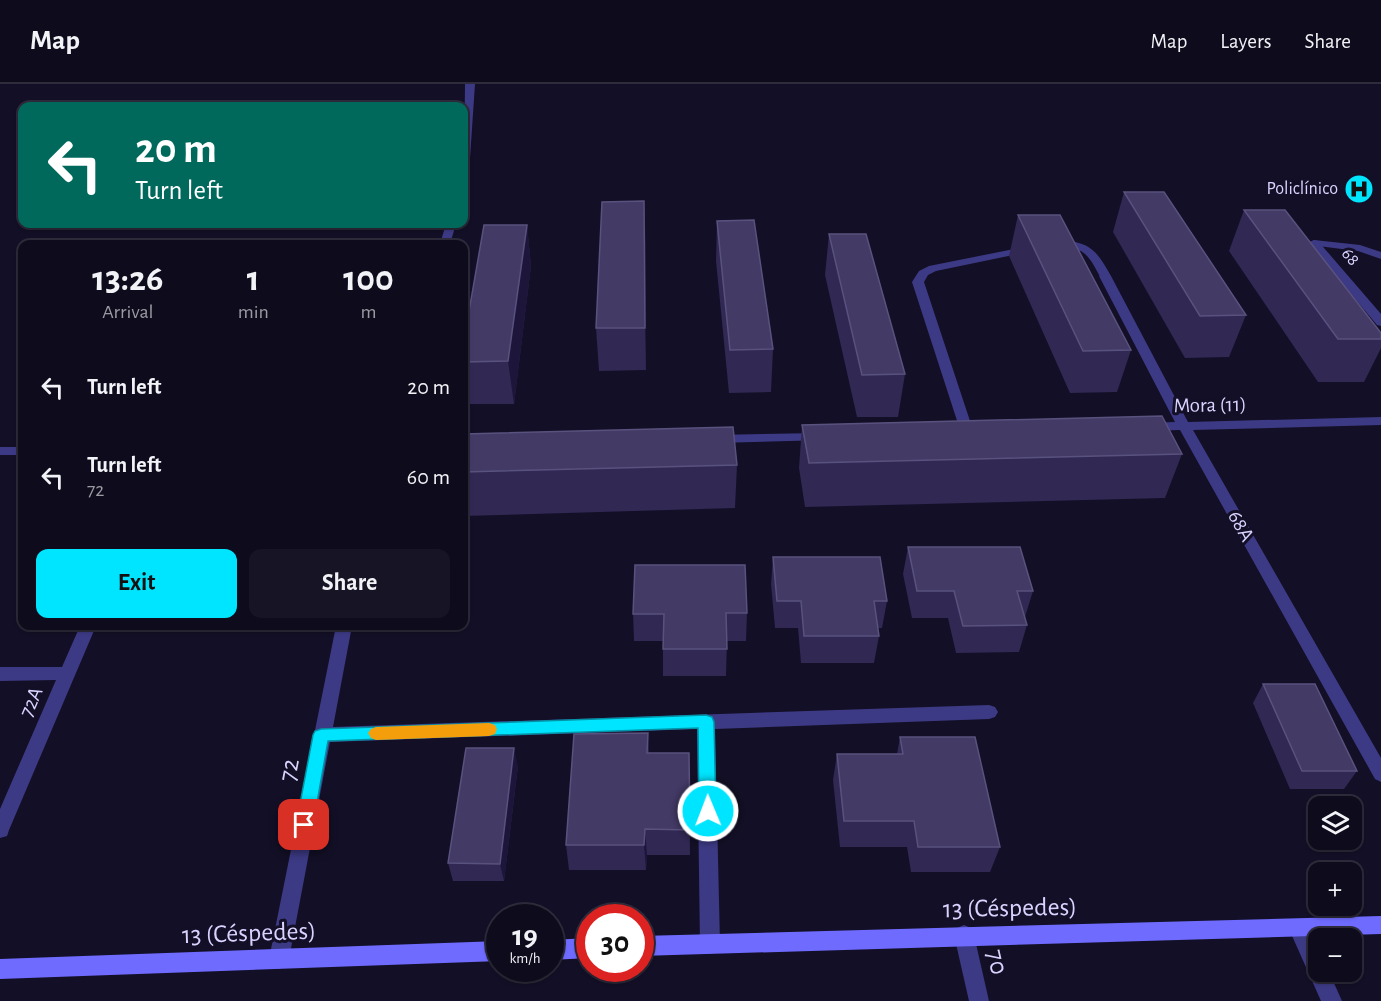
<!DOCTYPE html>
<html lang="en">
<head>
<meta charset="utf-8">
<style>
	body { margin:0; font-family:"Alegreya Sans",sans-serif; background:#171425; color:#f1f3f6; height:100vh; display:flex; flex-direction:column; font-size:22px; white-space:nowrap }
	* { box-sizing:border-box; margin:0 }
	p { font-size:20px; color:#9b9ba3 }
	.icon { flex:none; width:33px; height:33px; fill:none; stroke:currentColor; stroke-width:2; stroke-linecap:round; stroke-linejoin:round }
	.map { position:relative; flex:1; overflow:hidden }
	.drawer { position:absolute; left:18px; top:156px; width:450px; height:390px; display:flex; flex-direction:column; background:#0e0b1c; border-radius:12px; box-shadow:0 2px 4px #0004,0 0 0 2px #2e2b3b }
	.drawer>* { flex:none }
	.guide { position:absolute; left:18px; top:18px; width:450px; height:126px; border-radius:12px; box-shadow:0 2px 4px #0004,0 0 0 2px #2e2b3b; background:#00695c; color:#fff; overflow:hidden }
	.tools { position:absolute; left:1308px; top:712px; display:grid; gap:12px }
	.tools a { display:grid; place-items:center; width:54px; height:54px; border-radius:12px; background:#0e0b1c; box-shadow:0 2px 4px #0004,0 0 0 2px #2e2b3b; font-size:30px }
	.speed { position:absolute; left:486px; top:820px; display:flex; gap:12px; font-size:30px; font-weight:700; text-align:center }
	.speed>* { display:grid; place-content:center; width:78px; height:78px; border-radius:50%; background:#0e0b1c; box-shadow:0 2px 4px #0004,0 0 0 2px #2e2b3b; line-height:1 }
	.speed small { font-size:15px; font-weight:400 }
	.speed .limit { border:9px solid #d22; background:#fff; color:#111 }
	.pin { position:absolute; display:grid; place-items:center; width:51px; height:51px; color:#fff; margin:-26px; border-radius:12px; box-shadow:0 3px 9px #0006 }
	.me { position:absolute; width:66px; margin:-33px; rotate:359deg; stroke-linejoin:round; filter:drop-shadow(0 0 4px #0008) }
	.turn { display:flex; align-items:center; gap:21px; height:126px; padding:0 18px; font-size:27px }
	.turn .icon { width:78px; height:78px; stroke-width:2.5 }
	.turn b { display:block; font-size:42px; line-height:51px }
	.eta { display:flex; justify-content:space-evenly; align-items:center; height:102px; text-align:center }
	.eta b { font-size:36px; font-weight:600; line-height:42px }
	.primary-button { display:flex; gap:12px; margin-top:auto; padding:12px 18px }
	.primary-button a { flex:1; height:69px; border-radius:12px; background:#00e5ff; color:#111; font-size:24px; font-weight:600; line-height:69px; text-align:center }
	.primary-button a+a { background:#171425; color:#f1f3f6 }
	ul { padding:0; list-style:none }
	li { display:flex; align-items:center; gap:18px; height:90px; padding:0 18px }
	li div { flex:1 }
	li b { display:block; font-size:22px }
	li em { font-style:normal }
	header { display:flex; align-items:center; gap:36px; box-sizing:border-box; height:84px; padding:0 30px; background:#0e0b1c; border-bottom:2px solid #2e2b3b }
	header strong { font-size:28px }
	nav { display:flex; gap:33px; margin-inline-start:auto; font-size:21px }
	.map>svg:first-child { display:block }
</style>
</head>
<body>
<header>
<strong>Map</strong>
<nav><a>Map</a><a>Layers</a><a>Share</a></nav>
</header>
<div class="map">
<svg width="1381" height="917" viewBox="0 0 1381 917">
	<rect width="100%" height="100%" fill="#130f26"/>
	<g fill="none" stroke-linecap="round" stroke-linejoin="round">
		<g fill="#3d3a85" fill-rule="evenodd">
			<polygon points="1314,156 1360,161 1381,168 1381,175 1358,167 1310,161 1308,159"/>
			<path d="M1075,158c20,4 26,17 36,34l-2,2h-8c-5,-8 -9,-18 -16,-24 -10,-10 -26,0 -36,-8l6,-3z"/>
			<polygon points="1029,162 1035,165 1033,167 936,187 928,191 924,198 974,349 972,352 962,352 912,198 919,187 929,182"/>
			<polygon points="1299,836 1306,838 1318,865 1318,888 1329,888 1342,917 1321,917 1289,845 1292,838"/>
		</g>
		<g fill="#3d3a85" fill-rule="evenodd">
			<polygon points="465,0 475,0 469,89 464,92"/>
			<polygon points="446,140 456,140 450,160 440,160"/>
			<polygon points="1314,156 1318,157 1381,230 1381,242 1377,241 1310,161 1308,159"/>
			<polygon points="1105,189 1111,192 1188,338 1381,333 1381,341 1193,346 1381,674 1381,698 1375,695 1180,346 1147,347 1140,343 1147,339 1175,338 1099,192"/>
			<polygon points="820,349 827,353 825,356 715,359 708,355 715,351"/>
			<rect x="0" y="363" width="22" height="8"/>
			<polygon points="80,542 96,542 9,746 7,752 0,754 0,725 56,596 0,597 0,583 62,583"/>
			<polygon points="336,542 352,542 333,643 989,621 995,623 998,628 995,633 989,635 715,645 720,860 717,867 710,870 703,867 700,860 697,645 330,658 289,875 286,882 279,885 272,882 269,875"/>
			<polygon points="964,841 971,844 974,851 989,917 969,917 954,851 957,844"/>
		</g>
		<g fill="#6f6bff" fill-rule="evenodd">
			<polygon points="1381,832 1381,850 640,872 640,852"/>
			<polygon points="590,854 590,874 550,876 550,856"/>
			<polygon points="500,857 500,877 0,895 0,875"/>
		</g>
	</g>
	<g fill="#312854">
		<polygon points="1124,108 1246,231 1229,273 1185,274 1113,148"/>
		<polygon points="1244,126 1381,249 1381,264 1364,298 1318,298 1229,167"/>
		<polygon points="1018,131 1131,266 1117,308 1070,309 1009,172"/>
		<polygon points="717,137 773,265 771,308 729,309 716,177"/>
		<polygon points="527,141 531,182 514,320 467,320 464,300 464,256"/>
		<polygon points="829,150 905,290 898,333 857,333 825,191"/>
		<polygon points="646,158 646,286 599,287 596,244"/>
		<polygon points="802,341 1182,370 1165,414 805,423 799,384"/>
		<polygon points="464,350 737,381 735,424 464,432"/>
		<polygon points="908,463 1033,507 1025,533 1027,541 1019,568 956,569 948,534 912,534 903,490"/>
		<polygon points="773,473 887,517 882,544 878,544 879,552 874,579 801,579 798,544 775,544 771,500"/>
		<polygon points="747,529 746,557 727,557 726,592 663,592 663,557 634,557 633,530"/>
		<polygon points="1263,600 1357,687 1344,705 1290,705 1253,619"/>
		<polygon points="648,649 649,669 689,669 690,771 647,771 646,786 569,786 566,761"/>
		<polygon points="900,653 1000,763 990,788 911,788 907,763 840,763 833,696 837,670 897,670"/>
		<polygon points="518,682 504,797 453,797 448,779"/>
	</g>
	<g fill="#1d163a">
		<polygon points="644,117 646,158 646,286 645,244"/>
		<polygon points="527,141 531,182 514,320 508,277"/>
		<polygon points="514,664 518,682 504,797 500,780"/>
		<polygon points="645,745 647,771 646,786 644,761"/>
	</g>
	<g fill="#433a66" stroke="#5a527e" stroke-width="1.5">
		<polygon points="1124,108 1164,108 1246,231 1200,232"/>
		<polygon points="644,117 645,244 596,244 602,118"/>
		<polygon points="1244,126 1285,126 1381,249 1381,255 1338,255"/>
		<polygon points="1018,131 1060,131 1131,266 1083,267"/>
		<polygon points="754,136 773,265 730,266 717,137"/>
		<polygon points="484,141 527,141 508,277 464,278 464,256"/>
		<polygon points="829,150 866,150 905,290 862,291"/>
		<polygon points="1162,332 1182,370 809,379 802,341"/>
		<polygon points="733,343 737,381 464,388 464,350"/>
		<polygon points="908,463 1020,463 1033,507 1017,507 1027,541 963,542 954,507 917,507"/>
		<polygon points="773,473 880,473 887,517 874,517 879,552 804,552 801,517 777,517"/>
		<polygon points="635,481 745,481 747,529 726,529 727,565 663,565 664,530 633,530"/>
		<polygon points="1263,600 1315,600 1357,687 1302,687"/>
		<polygon points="648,649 647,669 689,669 690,746 645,745 644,761 566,761 574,650"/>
		<polygon points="900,653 975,653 1000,763 918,763 914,737 844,737 837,670 903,670"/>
		<polygon points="466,664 514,664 500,780 448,779"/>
	</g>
	<polygon fill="#00e5ff" stroke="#0095a6" stroke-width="1.5" points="706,631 712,633 714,638 716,727 713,732 708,734 702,732 699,727 698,644 328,657 313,741 310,746 304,748 298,746 296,741 313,651 315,647 321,645"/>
	<polygon fill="#f59e0b" points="489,639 495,641 497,645 495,650 489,652 376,656 371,654 368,649 371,645 376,643"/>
	<defs>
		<g id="hospital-disc" transform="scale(1.5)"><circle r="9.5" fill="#00e5ff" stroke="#130f26"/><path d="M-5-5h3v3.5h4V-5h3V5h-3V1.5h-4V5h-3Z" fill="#111"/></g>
	</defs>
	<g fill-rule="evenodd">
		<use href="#hospital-disc" x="1359" y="105"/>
	</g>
	<g text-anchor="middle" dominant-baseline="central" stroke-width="6" stroke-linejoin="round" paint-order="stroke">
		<g font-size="18" fill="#d9d4ff" stroke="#130f26" text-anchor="end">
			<text x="1338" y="105">Policlínico</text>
		</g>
		<g font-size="18" fill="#d9d4ff" stroke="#130f26">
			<text transform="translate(1350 173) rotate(50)">68</text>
		</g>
		<g font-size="21" fill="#d9d4ff" stroke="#130f26">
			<text transform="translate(1210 321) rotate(-1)">Mora (11)</text>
			<text transform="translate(1241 442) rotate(61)">68A</text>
			<text transform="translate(31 618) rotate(-67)">72A</text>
		</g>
		<g font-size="26" fill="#d9d4ff" stroke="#130f26">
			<text transform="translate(289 686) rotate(-79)">72</text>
			<text transform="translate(1010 824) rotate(-1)">13 (Céspedes)</text>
			<text transform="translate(249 849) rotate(-2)">13 (Céspedes)</text>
			<text transform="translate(997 878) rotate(77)">70</text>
		</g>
	</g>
</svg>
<div class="tools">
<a><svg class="icon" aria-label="layers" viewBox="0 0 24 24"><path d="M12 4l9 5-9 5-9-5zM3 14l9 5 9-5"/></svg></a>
<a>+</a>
<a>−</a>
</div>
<div class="speed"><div>19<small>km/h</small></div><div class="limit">30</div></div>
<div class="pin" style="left:304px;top:741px;background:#d93025"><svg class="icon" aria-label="arrive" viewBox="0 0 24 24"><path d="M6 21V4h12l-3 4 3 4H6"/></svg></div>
<svg class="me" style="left:708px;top:727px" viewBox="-20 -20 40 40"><circle r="17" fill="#00e5ff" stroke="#fff" stroke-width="3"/><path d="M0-11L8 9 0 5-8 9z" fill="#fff"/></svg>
<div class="guide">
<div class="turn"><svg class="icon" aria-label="left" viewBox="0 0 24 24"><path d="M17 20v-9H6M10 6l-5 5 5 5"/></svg><div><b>20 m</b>Turn left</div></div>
</div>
<section class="drawer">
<div class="eta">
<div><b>13:26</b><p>Arrival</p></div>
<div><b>1</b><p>min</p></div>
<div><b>100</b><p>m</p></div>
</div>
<ul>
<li><svg class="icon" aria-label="left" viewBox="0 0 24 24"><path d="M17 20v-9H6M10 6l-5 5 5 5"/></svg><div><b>Turn left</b></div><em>20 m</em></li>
<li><svg class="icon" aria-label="left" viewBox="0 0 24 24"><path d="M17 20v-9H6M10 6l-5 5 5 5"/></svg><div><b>Turn left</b><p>72</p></div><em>60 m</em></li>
</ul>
<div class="primary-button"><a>Exit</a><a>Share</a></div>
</section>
</div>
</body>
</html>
